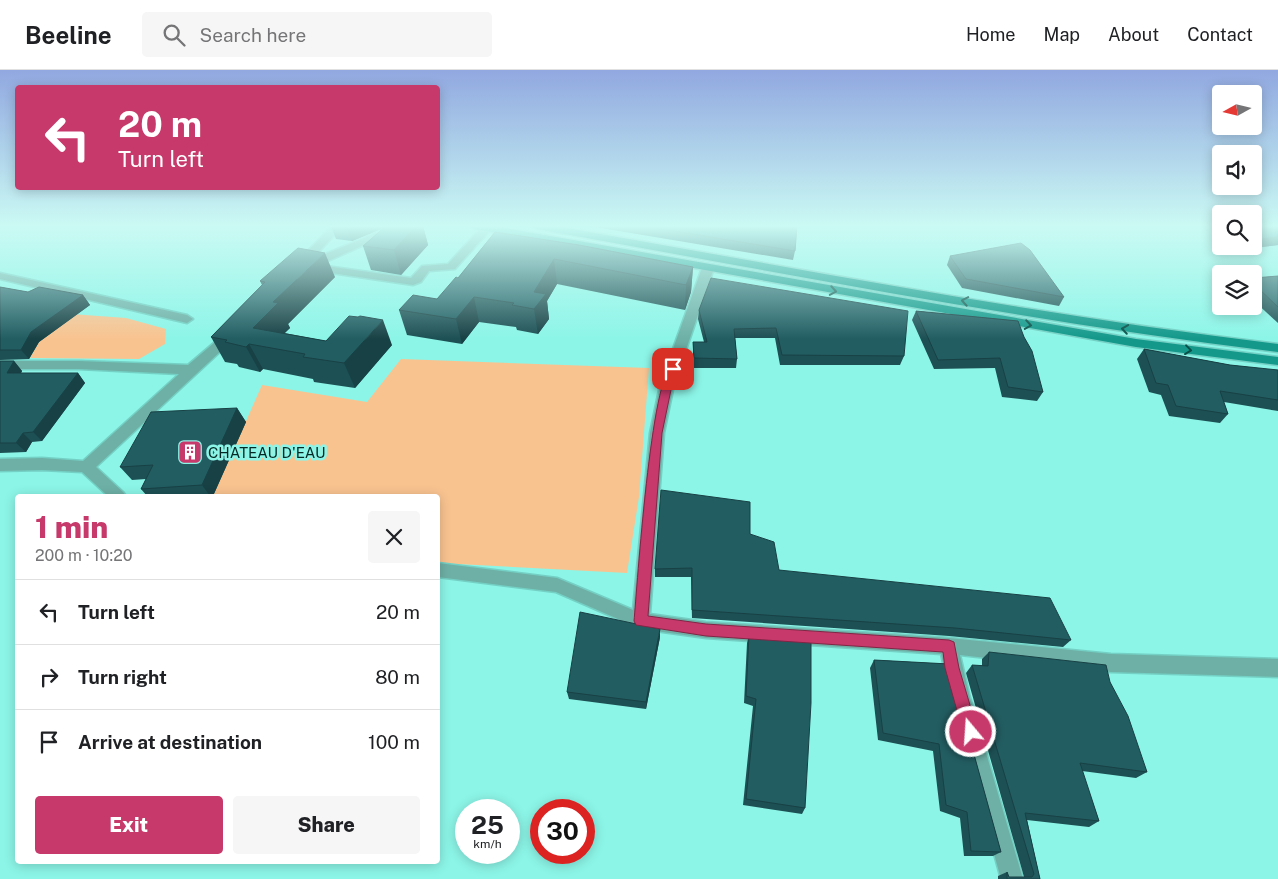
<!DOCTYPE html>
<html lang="en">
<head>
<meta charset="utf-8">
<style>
	body { margin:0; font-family:"Public Sans",sans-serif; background:#f6f6f6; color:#202124; height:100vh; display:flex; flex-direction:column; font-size:19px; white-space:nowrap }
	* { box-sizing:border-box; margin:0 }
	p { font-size:16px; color:#757577 }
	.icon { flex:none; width:28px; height:28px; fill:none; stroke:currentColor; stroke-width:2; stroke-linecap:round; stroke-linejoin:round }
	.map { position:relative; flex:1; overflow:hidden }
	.side { position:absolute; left:15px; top:424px; width:425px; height:370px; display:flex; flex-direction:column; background:#fff; border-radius:5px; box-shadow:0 2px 12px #0003 }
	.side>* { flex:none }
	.banner { position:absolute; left:15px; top:15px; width:425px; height:105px; border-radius:5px; box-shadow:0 2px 12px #0003; background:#c6396a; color:#fff; overflow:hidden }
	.needle { width:32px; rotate:262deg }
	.fabs { position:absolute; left:1212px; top:15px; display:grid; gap:10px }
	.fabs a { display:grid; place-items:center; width:50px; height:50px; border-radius:5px; background:#fff; box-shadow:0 2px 12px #0003; font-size:25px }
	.speed { position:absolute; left:455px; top:729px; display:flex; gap:10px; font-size:25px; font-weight:700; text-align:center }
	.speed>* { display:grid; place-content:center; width:65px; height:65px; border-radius:50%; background:#fff; box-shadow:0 2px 12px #0003; line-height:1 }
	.speed small { font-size:12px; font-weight:400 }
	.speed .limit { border:8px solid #d22; background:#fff; color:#111 }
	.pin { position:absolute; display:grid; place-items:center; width:42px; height:42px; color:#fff; margin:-21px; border-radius:10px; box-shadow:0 2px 8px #0006 }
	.me { position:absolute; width:55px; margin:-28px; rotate:342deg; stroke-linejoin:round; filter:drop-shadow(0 0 4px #0008) }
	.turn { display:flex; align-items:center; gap:18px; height:105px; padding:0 20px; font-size:22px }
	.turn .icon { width:65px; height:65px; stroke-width:2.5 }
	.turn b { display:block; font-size:35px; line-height:42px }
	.round { display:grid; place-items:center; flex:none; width:52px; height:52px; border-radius:5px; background:#f6f6f6 }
	.overview { display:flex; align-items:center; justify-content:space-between; height:85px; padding:0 20px }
	h1 { font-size:30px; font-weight:800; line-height:38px; color:#c6396a }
	.button { display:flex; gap:10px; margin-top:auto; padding:10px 20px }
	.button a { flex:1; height:58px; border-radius:5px; background:#c6396a; color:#fff; font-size:20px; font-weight:800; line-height:58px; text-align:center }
	.button a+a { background:#f6f6f6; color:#202124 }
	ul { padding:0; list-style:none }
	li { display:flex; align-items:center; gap:15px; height:65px; padding:0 20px; border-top:1px solid #e0e0e0 }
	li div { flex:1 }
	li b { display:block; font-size:19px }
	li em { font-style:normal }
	header { display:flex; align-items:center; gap:30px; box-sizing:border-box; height:70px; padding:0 25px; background:#fff; border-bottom:1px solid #e0e0e0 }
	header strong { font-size:24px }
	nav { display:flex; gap:28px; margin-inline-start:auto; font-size:18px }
	.search { width:350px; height:45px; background:#f6f6f6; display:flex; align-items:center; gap:12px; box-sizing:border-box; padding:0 18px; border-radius:5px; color:#757577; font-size:19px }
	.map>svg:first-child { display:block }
</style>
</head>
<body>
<header>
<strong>Beeline</strong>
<div class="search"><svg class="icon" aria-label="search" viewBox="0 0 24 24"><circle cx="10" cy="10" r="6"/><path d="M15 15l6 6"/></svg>Search here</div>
<nav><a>Home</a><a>Map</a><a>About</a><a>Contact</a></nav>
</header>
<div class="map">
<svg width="1278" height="809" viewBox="0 0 1278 809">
	<rect width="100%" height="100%" fill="#8cf5e7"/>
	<g fill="#f9c390">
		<polygon points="58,243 126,248 166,259 165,274 139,289 30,288 39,272 54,261"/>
		<polygon points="401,289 649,298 639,427 627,503 438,493 438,426 213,426 262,315 367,332"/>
	</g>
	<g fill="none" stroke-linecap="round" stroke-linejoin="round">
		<g stroke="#74d0c4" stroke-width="3">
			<g id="street">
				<polygon points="332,156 343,156 311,190 393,156 407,156 319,195 411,208 422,196 448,194 483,156 491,156 492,158 455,199 429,201 421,212 413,215 311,200 304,197 297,196 295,194 297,192"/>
				<polygon points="708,195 714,198 674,315 664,363 650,544 706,552 949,568 1111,584 1278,589 1278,607 1111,602 960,585 970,628 1023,809 1001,809 951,628 941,584 706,568 641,559 556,522 438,507 438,493 557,508 633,540 650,363 660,315 702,198"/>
				<polygon points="0,203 187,245 193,249 187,253 0,209"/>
				<polygon points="232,260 238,264 236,267 96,397 123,422 126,426 108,426 82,402 42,400 0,401 0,389 42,388 83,391 179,304 79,299 0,299 0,291 79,291 188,295 228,261"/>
			</g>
		</g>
		<g stroke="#74d0c4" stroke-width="3">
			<g id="secondary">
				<polygon points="470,156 494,156 1136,269 1278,287 1278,295 1136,277 475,159"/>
				<path d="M532,156h24c240,42 480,89 722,118v8c-249,-30 -495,-79 -741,-123z"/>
			</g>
		</g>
		<use href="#street" fill="#6eb0a6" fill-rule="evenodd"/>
		<use href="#secondary" fill="#13988a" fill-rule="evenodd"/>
	</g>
	<g fill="#1d5054">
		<polygon points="331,156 423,156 428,175 401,205 371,200 363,176 384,158 352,171 336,169"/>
		<polygon points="589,156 797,156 795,181 793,190"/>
		<polygon points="1254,156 1278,156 1278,175 1253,178 1251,176 1254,176"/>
		<polygon points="495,162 693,197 691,222 685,240 557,214 547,231 549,249 538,264 517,260 516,257 479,252 462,274 407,265 399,240 437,229 458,208"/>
		<polygon points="950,186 1064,227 1059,236 962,218 947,195"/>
		<polygon points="1278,206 1278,253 1254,231 1254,208"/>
		<polygon points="335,207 288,254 290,258 284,263 326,271 392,275 355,318 314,312 313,309 263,299 260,302 239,297 237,294 225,292 211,267 262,215 260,211"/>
		<polygon points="0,217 28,222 83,225 90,235 39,272 29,289 0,290"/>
		<polygon points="699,240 904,286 900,295 780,295 775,268 735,268 737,289 736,298 693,298 693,272 704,272 698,249"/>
		<polygon points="916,241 1018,251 1043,322 1037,331 1002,327 995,298 934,299 912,250"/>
		<polygon points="1144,279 1230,295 1278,300 1278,341 1224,332 1228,344 1220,353 1169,346 1161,325 1149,322 1137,289"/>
		<polygon points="0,291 14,291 22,301 21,303 78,303 85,313 42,371 32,372 26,382 0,383"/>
		<polygon points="237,338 246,352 213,426 147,426 141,419 146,409 132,410 120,397"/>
		<polygon points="750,464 779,500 1071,570 1063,577 949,566 692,548 691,507 655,507 655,499"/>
		<polygon points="749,565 805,738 802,744 743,735 753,636 744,633 747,573"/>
		<polygon points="660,567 646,639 569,629 567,622"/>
		<polygon points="989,582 1110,612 1147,702 1136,708 1082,701 1099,751 1089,757 1027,750 1040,809 998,809 998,806 1007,802 1009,807 1024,807 966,603 972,595 982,596 982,589"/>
		<polygon points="874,590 949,594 1001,782 993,786 964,786 960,748 940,741 933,681 878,670 870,598"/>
	</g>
	<g fill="#184145">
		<polygon points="350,156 388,156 352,171 347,158"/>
		<polygon points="416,156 423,156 428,175 401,205 394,180"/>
		<polygon points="1278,167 1278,175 1253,178 1260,169"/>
		<polygon points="325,183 335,207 288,254 290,258 270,278 253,258 273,232"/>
		<polygon points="554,189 557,214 547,231 549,249 538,264 534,239 534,222"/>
		<polygon points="693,197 691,222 685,240 686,215"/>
		<polygon points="83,225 90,235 39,272 29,289 21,280 31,262"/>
		<polygon points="474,227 479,252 462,274 456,249"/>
		<polygon points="383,250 392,275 355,318 344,293"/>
		<polygon points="249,274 263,299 260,302 246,277"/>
		<polygon points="14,291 22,301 16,313 7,303"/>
		<polygon points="78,303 85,313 42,371 33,362"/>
		<polygon points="237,338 246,352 213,426 210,426 202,415"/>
		<polygon points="23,363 32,372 26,382 16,373"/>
		<polygon points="660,559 660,567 646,639 646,632"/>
	</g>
	<g fill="#225d62" stroke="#184145">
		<polygon points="336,156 350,156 347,158"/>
		<polygon points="386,156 416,156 394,180 363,176"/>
		<polygon points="644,156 797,156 795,181"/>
		<polygon points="1254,156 1278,156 1278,167 1260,169 1254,163"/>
		<polygon points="495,162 579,175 693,197 686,215 554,189 534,222 546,224 534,239 512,235 514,233 474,227 456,249 399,240 413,225 437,229 456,207 458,208"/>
		<polygon points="1021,173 1030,180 1064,227 966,209 950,186"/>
		<polygon points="298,178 325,183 273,232 278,233 253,258 326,271 349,246 358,247 360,246 383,250 344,293 303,287 305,284 249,274 246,277 225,272 227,270 211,267 265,212 260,211"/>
		<polygon points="1278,206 1278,237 1254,214 1254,208"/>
		<polygon points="711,208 908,241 904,286 782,285 776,258 734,259 737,289 694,288 693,272 707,272 699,240"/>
		<polygon points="0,217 28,222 39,217 83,225 31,262 21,280 0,280"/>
		<polygon points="916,241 1018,251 1024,267 1032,281 1043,322 1008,317 1000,288 938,290"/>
		<polygon points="1144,279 1230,295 1278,300 1278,330 1220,321 1228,344 1176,336 1168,315 1156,313"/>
		<polygon points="0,291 14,291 7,303 78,303 33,362 23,363 16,373 0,373"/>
		<polygon points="237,338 202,415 141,419 153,395 120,397 151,342"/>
		<polygon points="661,420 750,432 750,464 774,472 779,500 1050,528 1071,570 955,558 692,540 692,498 655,499"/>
		<polygon points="580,542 660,559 646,632 567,622"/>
		<polygon points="749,565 811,569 811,633 805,738 746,729 756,629 746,626"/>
		<polygon points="989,582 1106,595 1110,612 1128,646 1147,702 1080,693 1099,751 1025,743 1040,809 1007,809 1007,802 1009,807 1032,807 1034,804 972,595 988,596"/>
		<polygon points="874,590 949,594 1001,782 971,781 967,742 946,735 939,674 883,663"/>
	</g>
	<defs><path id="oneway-chevron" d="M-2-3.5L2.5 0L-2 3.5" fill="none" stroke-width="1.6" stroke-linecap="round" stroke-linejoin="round" transform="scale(1.25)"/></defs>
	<g stroke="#0a4f48">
		<use href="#oneway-chevron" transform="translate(833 221) rotate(10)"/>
		<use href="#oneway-chevron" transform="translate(965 231) rotate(-170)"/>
		<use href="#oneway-chevron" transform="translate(1028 255) rotate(9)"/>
		<use href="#oneway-chevron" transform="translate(1125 259) rotate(-171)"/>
		<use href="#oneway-chevron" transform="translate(1188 280) rotate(7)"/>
	</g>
	<linearGradient id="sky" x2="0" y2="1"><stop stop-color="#91a8e0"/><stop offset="0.58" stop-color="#cbfaf4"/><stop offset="1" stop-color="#cbfaf4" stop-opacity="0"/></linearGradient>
	<rect width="1278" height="269" fill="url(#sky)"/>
	<path fill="#c6396a" stroke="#812545" d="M673,295l5,4 -6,16 -10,48 -14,183 58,8 243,16 5,2 5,26 19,64 -2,5 -5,2 -6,-2 -2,-5 -18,-64 -2,-16 -237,-16 -70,-11 -2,-4c3,-32 17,-249 39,-256z"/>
	<defs>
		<g id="building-square" transform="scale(1.25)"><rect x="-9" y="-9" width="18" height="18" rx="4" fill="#c6396a" stroke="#8cf5e7"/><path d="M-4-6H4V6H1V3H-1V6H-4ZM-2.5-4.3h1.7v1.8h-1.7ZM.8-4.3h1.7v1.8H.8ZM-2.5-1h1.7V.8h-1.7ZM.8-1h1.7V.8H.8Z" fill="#fff"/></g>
	</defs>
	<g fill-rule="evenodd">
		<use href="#building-square" x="190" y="382"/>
	</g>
	<g text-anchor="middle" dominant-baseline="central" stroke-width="5" stroke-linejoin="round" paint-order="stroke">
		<g font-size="15" fill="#052824" stroke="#8cf5e7" text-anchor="start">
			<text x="208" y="382">CHATEAU D'EAU</text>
		</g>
	</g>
</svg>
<div class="fabs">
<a><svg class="needle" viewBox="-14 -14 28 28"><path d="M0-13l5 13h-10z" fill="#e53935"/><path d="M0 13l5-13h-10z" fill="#757577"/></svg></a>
<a><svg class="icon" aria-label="sound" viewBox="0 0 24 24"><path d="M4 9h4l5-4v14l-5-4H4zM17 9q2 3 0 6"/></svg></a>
<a><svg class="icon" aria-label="search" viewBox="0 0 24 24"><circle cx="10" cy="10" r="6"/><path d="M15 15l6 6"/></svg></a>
<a><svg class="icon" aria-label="layers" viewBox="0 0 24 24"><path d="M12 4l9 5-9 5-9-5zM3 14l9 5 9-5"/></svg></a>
</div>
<div class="speed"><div>25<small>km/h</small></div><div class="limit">30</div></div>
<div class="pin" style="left:673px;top:299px;background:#d93025"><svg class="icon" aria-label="arrive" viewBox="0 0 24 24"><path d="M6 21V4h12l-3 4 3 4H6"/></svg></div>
<svg class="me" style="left:971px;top:662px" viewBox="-20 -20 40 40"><circle r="17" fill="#c6396a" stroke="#fff" stroke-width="3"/><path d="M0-11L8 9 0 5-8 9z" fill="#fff"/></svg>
<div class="banner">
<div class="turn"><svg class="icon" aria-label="left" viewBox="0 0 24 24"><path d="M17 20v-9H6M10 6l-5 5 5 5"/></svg><div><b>20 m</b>Turn left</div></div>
</div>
<section class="side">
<div class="overview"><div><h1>1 min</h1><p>200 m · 10:20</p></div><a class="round"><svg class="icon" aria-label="close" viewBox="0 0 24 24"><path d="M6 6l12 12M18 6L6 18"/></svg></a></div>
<ul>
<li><svg class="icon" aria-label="left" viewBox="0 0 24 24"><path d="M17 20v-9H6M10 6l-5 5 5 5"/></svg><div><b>Turn left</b></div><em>20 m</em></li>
<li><svg class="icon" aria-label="right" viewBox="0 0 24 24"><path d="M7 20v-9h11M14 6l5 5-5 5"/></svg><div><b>Turn right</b></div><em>80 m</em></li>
<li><svg class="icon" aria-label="arrive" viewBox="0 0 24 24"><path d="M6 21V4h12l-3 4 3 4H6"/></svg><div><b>Arrive at destination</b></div><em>100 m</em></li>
</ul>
<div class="button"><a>Exit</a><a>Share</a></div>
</section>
</div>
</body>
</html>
